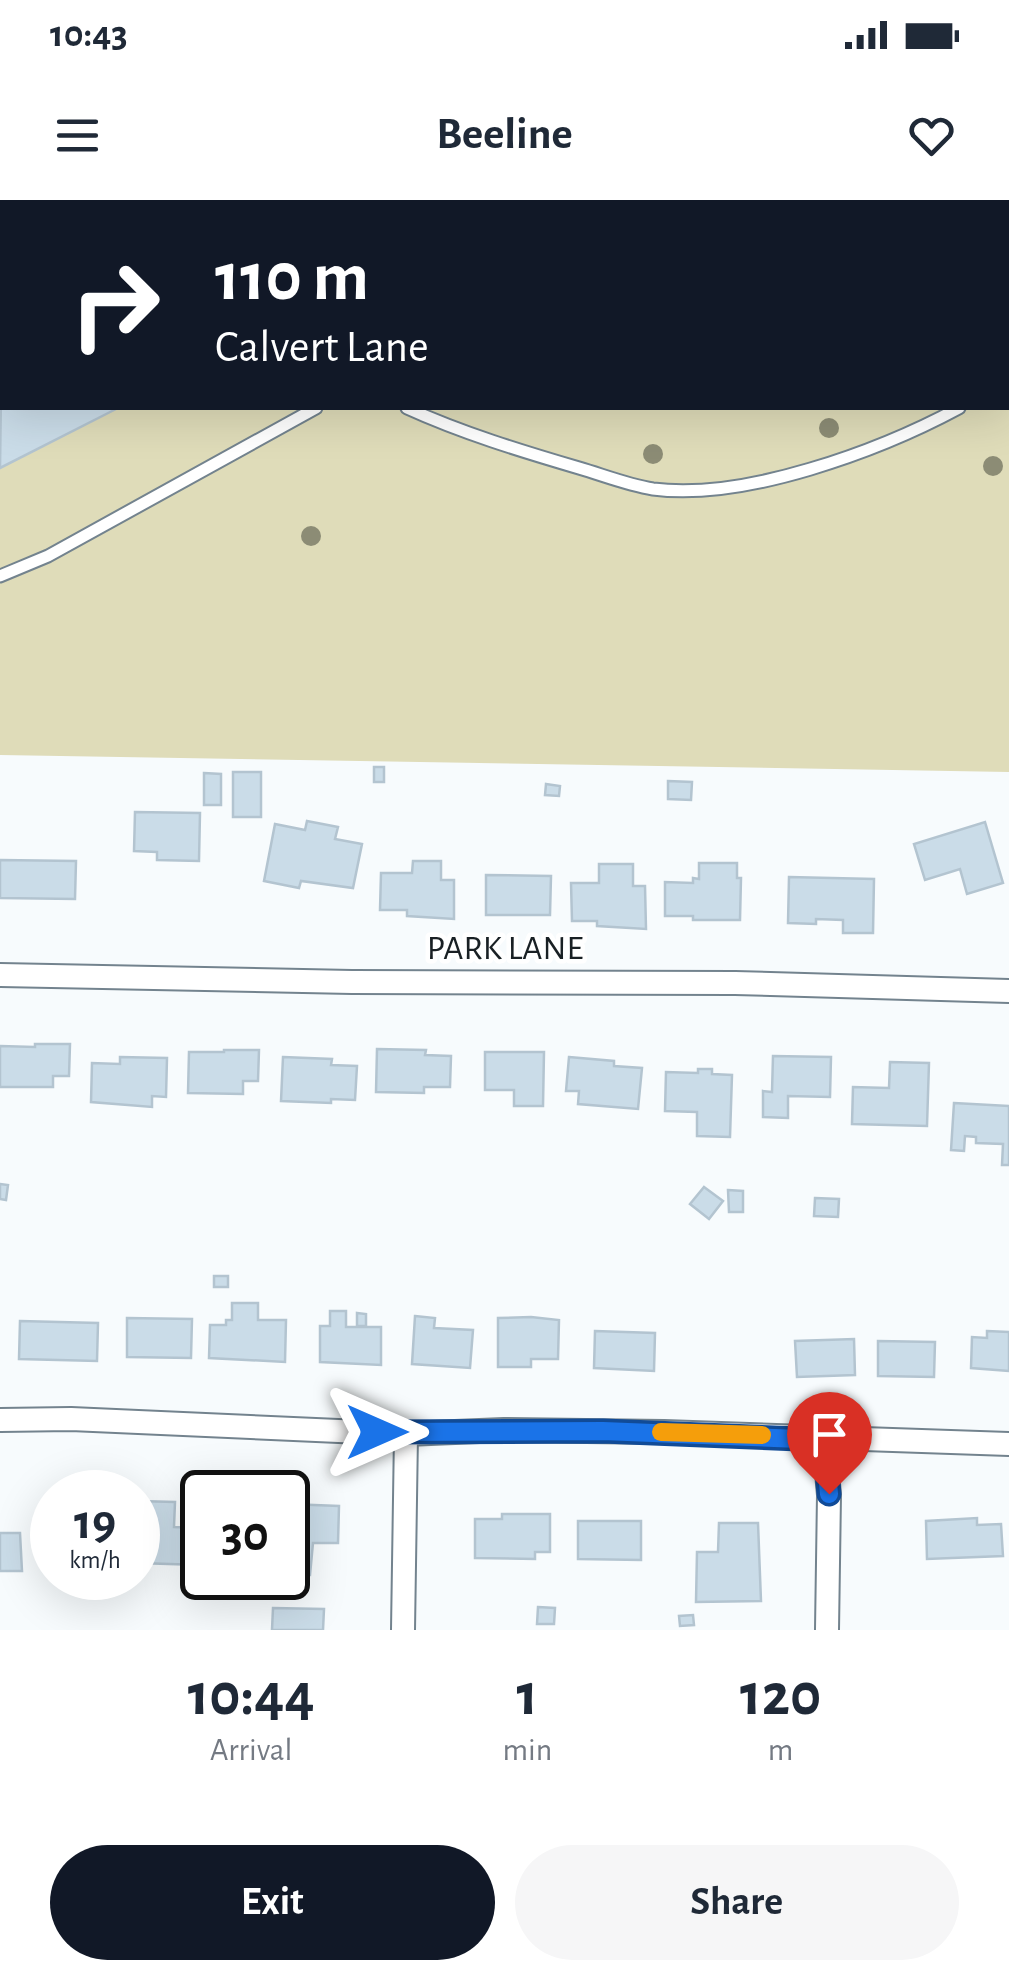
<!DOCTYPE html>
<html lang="en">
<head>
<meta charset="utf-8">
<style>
	body { margin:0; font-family:"Alegreya Sans",sans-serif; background:#f6f6f7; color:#1f2937; height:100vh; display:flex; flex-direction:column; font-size:38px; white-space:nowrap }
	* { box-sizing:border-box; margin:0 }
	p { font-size:32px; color:#747a83 }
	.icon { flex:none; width:55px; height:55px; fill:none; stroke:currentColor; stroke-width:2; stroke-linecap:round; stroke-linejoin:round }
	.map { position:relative; height:1430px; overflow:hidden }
	.details { display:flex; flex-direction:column; background:#fff; flex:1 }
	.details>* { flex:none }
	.top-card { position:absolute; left:0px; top:0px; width:1010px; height:210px; box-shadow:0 10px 40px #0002; background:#111827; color:#fff; overflow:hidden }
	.speed { position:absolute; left:30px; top:1270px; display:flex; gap:20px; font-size:50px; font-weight:700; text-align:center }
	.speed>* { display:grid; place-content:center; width:130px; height:130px; border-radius:50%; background:#fff; box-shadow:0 10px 40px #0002; line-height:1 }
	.speed small { font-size:25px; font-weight:400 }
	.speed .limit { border:5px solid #111; border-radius:15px; background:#fff; color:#111 }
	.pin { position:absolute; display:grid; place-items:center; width:85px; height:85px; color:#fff; margin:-102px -42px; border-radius:50% 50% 50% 0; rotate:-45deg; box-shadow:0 0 10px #0007 }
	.pin .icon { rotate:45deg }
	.me { position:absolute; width:110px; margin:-55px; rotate:90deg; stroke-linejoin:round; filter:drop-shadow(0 0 8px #0008) }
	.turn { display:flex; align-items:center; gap:35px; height:210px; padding:0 50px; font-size:45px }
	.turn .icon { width:130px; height:130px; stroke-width:2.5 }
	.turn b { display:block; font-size:70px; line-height:85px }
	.eta { display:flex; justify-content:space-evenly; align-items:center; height:170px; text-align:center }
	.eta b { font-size:60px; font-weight:700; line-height:70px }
	.cta { display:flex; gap:20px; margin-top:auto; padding:20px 50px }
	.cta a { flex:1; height:115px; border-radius:60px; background:#111827; color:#fff; font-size:40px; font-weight:700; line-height:115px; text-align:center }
	.cta a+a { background:#f6f6f7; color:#1f2937 }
	.status { display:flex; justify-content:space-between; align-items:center; height:70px; padding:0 50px; background:#fff; direction:ltr }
	.status svg { height:28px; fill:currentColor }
	header { display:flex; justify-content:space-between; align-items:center; height:130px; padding:0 50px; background:#fff; font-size:45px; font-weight:700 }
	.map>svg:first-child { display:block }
</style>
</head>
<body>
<div class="status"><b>10:43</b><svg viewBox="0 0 49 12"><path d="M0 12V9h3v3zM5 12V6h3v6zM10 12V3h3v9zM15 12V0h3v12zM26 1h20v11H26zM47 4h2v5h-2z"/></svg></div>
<header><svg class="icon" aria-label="menu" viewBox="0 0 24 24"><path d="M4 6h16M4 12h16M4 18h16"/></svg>Beeline<svg class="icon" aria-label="heart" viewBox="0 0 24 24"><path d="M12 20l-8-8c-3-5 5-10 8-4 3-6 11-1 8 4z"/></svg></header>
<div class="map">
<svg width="1009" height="1430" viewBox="0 0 1009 1430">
	<rect width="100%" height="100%" fill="#f7fbfd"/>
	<path fill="#dfdcb9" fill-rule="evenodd" d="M0,0h1009v572l-1009,-17zM2,2h1006v206h-1006z"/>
	<g fill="#cadce8" stroke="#b3c4d0" stroke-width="2.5">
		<polygon points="2,119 2,208 118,208 0,268"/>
		<rect x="374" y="567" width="10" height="15"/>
		<rect x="233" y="572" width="28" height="45"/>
		<polygon points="204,573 221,574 221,605 204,605"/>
		<polygon points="668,581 692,582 691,600 668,599"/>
		<polygon points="546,584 560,586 559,596 545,595"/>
		<polygon points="135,612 200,613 199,661 157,660 157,652 134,651"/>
		<polygon points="307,621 338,627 335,639 362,644 353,688 301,681 299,688 264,681 275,624 305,630"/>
		<polygon points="985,622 1003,683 967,694 960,669 925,680 914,644"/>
		<polygon points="0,660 76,661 75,699 0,698"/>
		<polygon points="413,661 441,661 441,680 454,680 454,719 407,716 407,710 380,710 381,673 412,673"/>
		<polygon points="699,663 737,663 737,678 741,678 740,720 693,720 693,716 665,716 665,682 693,683 693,678 699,679"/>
		<polygon points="599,664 633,664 633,686 645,686 646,729 597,726 597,721 572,721 571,683 599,683"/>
		<polygon points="486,675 551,676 550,715 486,715"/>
		<polygon points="789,677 874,679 873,733 843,733 843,720 816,719 816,724 788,723"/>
		<polygon points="35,844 70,844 69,876 53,876 53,887 0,887 0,846 35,847"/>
		<polygon points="377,849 426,850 425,855 451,856 450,887 424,887 424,893 376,892"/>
		<polygon points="224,850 259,850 258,881 243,881 243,894 188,893 189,852 224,852"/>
		<polygon points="485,852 544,852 543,906 514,906 514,890 485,890"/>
		<polygon points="773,856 831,857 830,897 788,896 788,918 763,917 763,891 772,892"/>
		<polygon points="120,857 167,858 166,897 152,896 152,907 91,902 92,863 120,864"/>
		<polygon points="283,857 332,859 331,865 357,866 355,900 331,899 331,903 281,901"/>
		<polygon points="569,857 614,861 614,866 642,868 638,909 578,904 579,891 566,891"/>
		<polygon points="890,862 929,863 927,926 852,924 853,887 889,888"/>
		<polygon points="698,869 712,869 712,874 732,875 730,937 697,936 697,912 665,911 666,872 698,873"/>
		<polygon points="954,903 1009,906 1009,965 1002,965 1003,944 976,943 976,937 965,936 964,951 951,950"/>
		<polygon points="0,984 8,985 6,1000 0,999"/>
		<polygon points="704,987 723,1001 709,1019 690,1004"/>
		<polygon points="728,990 743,991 743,1012 729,1012"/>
		<polygon points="815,998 839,999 838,1017 814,1016"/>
		<rect x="214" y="1076" width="14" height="11"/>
		<polygon points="232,1103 258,1103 258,1120 286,1120 285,1162 209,1158 210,1125 226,1125 226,1120 232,1120"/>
		<polygon points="330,1111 346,1111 346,1127 381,1127 381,1165 320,1162 320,1126 330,1126"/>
		<polygon points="357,1113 366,1114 366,1126 357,1126"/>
		<polygon points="415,1116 435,1118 434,1128 473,1130 470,1168 412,1164"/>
		<polygon points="531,1117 559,1120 558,1159 531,1159 531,1167 498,1167 498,1118"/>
		<polygon points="127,1118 192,1119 191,1158 127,1157"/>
		<polygon points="20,1121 98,1123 97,1161 19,1159"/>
		<polygon points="595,1131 655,1133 654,1171 594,1168"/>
		<polygon points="987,1131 1009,1132 1009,1171 971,1168 972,1137 987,1138"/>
		<polygon points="854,1139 855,1175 797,1177 795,1141"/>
		<polygon points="878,1141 935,1142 934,1177 878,1176"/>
		<polygon points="138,1301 175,1302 174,1327 202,1328 202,1378 211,1379 199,1378 200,1365 138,1363"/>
		<polygon points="288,1304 339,1306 338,1343 313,1343 310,1375 288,1374"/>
		<polygon points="502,1314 550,1314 550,1352 535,1352 535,1359 475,1358 475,1319 502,1319"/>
		<polygon points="977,1318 977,1325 1001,1324 1003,1356 927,1359 926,1321"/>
		<rect x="41" y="1321" width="11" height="37"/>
		<polygon points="578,1321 641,1321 641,1360 578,1359"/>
		<polygon points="719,1323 758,1323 761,1401 696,1402 697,1352 718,1352"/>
		<polygon points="0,1333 20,1333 22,1371 0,1371"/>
		<rect x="225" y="1381" width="15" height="15"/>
		<polygon points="538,1407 555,1408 554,1424 537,1424"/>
		<polygon points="273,1408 324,1409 323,1430 272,1430"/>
		<polygon points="693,1415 694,1425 680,1426 679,1416"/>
	</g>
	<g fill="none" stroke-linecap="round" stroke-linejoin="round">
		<g stroke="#73838e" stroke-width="15">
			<g id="service">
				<polyline points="259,0 260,2"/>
				<polyline points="1008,182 1009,181"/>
				<path d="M407,208c55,25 114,43 172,60 24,7 49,17 74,21 91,12 226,-38 306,-81"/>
				<polyline points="0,376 48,356 316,208"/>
			</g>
		</g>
		<g stroke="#73838e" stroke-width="26">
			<g id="minor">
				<polyline points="0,775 352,782 735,783 1009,791"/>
				<polyline points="0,1220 71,1219 406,1234 504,1230 664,1232 1009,1244"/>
				<polyline points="824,1239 829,1295 827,1430"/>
				<polyline points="403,1430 406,1234"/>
			</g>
		</g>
		<use href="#service" stroke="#fff" stroke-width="11"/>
		<use href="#minor" stroke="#fff" stroke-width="22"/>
	</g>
	<g fill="#8c8c75">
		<circle cx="829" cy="228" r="10"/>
		<circle cx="653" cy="254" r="10"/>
		<circle cx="993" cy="266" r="10"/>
		<circle cx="311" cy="336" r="10"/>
	</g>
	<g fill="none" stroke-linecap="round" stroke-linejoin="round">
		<g stroke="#114b97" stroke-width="25">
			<polyline id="route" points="377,1232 603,1231 824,1240 829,1294"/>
		</g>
		<use href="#route" stroke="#1a73e8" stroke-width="18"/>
		<polyline stroke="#f59e0b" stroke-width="18" points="661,1232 762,1235"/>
	</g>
	<g text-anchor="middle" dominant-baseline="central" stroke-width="9" stroke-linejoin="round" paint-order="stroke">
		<g font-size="35" fill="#192024" stroke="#fff">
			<text x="505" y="748">PARK LANE</text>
		</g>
	</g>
</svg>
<div class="speed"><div>19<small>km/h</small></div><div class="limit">30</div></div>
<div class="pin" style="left:829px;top:1294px;background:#d93025"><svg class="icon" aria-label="arrive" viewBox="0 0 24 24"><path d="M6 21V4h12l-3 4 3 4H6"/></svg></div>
<svg class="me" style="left:377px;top:1232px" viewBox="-20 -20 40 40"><path d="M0-17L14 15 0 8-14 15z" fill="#1a73e8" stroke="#fff" stroke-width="4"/></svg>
<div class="top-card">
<div class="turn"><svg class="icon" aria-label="right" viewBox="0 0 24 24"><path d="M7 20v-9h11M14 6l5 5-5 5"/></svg><div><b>110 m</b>Calvert Lane</div></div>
</div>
</div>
<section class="details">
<div class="eta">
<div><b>10:44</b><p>Arrival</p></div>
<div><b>1</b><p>min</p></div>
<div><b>120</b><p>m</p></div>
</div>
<div class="cta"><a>Exit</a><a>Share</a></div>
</section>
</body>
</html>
